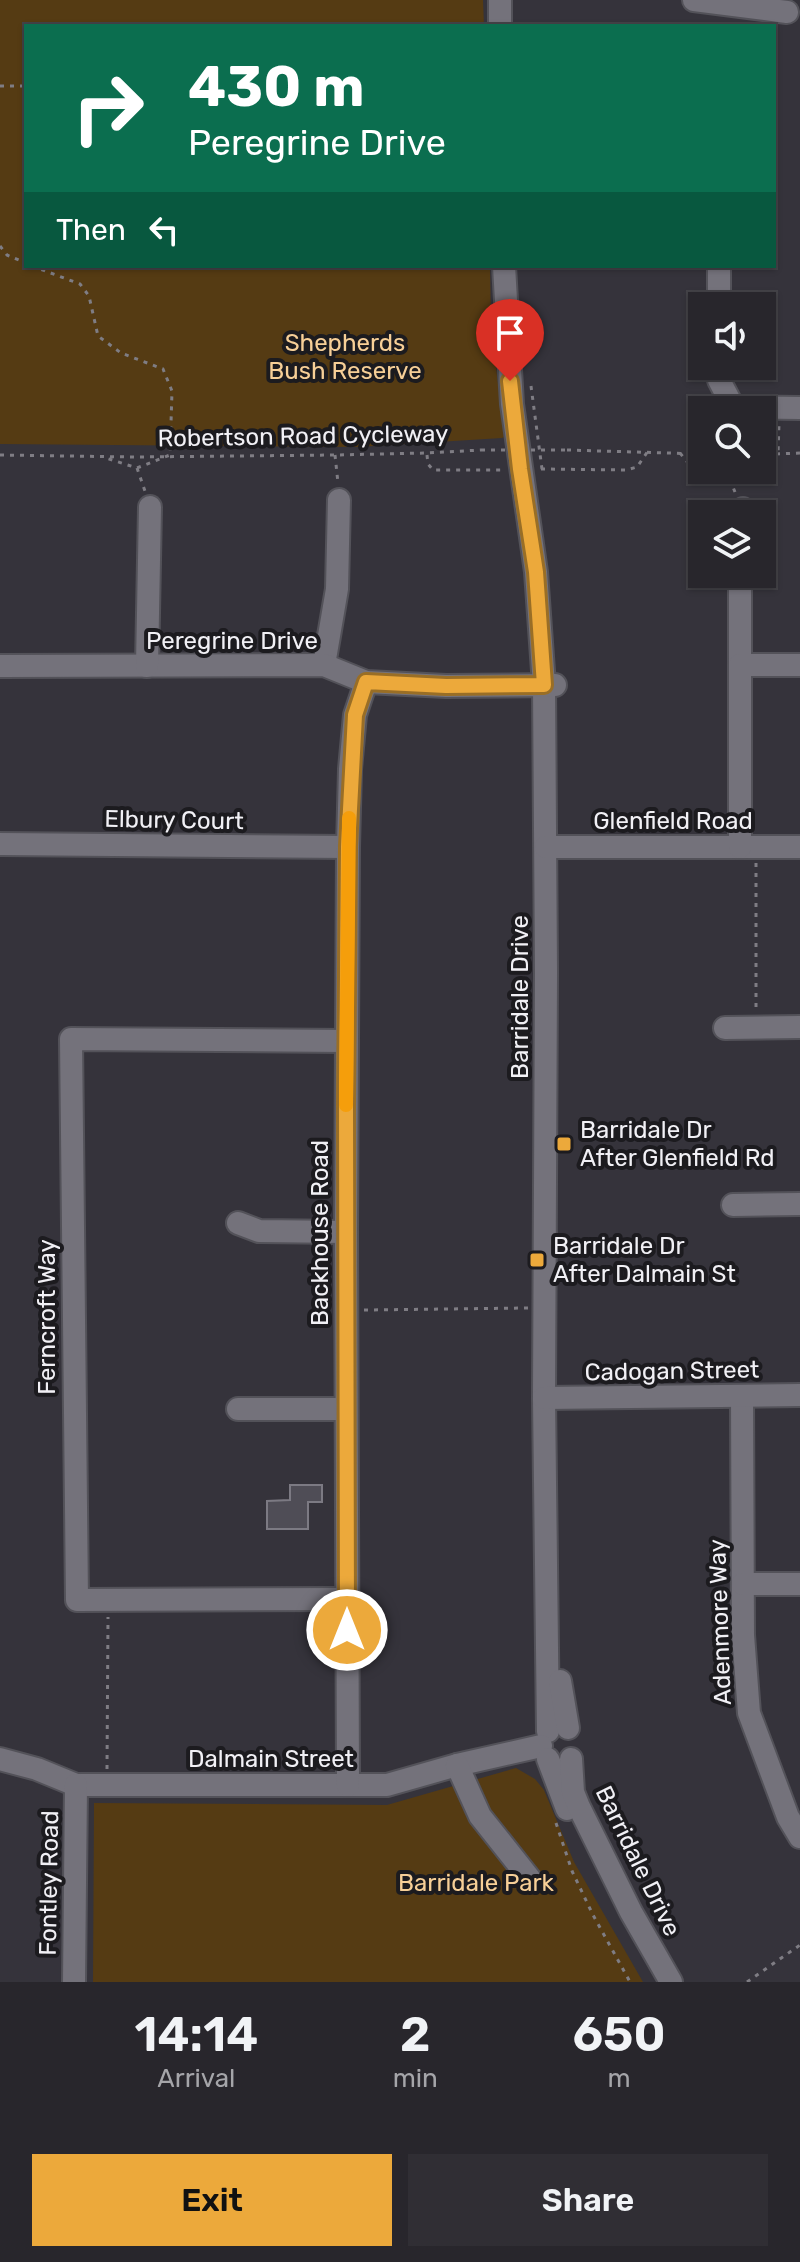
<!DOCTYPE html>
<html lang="en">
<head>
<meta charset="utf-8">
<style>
	body { margin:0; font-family:Rubik,sans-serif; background:#302e34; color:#f1f3f6; height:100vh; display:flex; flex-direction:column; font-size:30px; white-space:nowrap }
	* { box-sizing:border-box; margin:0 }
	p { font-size:26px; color:#a5a5a9 }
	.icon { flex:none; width:44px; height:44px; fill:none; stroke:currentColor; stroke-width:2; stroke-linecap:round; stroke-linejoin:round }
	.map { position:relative; height:1982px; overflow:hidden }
	.panel { display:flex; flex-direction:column; background:#28262c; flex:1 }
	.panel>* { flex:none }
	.guide { position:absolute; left:24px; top:24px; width:752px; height:244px; border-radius:0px; box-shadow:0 2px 6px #0004,0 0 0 2px #444348; background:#0b6e4f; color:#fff; overflow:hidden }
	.tools { position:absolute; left:688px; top:292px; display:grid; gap:16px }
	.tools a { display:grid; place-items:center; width:88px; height:88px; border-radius:0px; background:#28262c; box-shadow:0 2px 6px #0004,0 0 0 2px #444348; font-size:40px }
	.pin { position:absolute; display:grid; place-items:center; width:68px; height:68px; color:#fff; margin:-82px -34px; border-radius:50% 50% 50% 0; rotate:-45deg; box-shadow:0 0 8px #0007 }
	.pin .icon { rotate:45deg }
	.me { position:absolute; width:88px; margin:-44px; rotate:0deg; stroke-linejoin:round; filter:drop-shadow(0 0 6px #0008) }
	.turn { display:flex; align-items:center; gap:28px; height:168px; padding:0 32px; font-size:36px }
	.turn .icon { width:104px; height:104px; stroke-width:2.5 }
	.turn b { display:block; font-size:56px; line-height:68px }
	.then { display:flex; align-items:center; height:76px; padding:0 32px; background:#0003; gap:16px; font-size:30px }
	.eta { display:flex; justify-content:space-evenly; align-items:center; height:136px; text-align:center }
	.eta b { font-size:48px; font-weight:600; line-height:56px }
	.cta { display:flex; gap:16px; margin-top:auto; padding:16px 32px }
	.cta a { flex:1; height:92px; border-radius:0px; background:#eca93b; color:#111; font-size:32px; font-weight:600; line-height:92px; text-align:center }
	.cta a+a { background:#302e34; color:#f1f3f6 }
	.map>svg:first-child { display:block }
</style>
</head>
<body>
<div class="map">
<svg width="800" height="1982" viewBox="0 0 800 1982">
	<rect width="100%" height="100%" fill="#35333b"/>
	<g fill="#553b13">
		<polygon points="0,0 483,0 484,26 26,26 26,266 490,266 491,323 504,437 502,438 357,447 0,444"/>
		<polygon points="516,1768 535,1779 544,1790 574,1862 643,1982 93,1982 94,1803 387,1805"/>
	</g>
	<polygon fill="#4f4d56" stroke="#7c7a83" stroke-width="2" points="290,1485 322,1485 322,1502 308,1502 308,1529 267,1529 267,1501 290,1500"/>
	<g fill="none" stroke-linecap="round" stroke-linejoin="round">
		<g stroke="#535259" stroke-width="26">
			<g id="minor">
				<polyline points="500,0 500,26"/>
				<polyline points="694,0 787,12"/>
				<polyline points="504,266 512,404 536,572 544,685 546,972 544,1398 548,1731"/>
				<polyline points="719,306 719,266"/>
				<polyline points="719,366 719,380 733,407 800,408"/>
				<polyline points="743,514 743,509"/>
				<polyline points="324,665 337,589 339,500"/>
				<polyline points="740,665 740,574"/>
				<polyline points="0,666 324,665 366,682 446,686 555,685"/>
				<polyline points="147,666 150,507"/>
				<polyline points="0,844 348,847"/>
				<polyline points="546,847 800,847"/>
				<polyline points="740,847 740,665 800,665"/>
				<polyline points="725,1028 800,1027"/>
				<polyline points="346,1041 71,1039 77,1600 347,1599"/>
				<polyline points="733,1205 800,1204"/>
				<polyline points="238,1223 259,1231 346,1232"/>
				<polyline points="742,1396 743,1635 749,1713 788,1817 800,1837"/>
				<polyline points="544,1398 800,1395"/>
				<polyline points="238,1409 346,1409"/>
				<polyline points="743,1584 800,1584"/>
				<polyline points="560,1681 568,1728"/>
				<polyline points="0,1759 37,1769 76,1785 387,1785 457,1765 541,1746"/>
				<polyline points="548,1759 567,1809"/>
				<polyline points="571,1759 573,1792 579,1807 631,1912 671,1982"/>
				<polyline points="457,1765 480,1816 530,1879"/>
				<polyline points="348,1785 346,1232 348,847 350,769 355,715 366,682"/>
				<polyline points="74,1982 76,1785"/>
			</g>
		</g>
		<g stroke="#7f7d84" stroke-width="3" stroke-dasharray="4 6" stroke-linecap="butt">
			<polyline points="0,86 26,86"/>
			<polyline points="0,246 7,255 26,263"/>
			<polyline points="32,266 80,284 89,296 98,336 121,353 163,369 172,391 170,455 137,468 106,458"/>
			<polyline points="531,386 542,469"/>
			<polyline points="567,450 702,454"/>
			<polyline points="680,453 689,464 702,468"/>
			<polyline points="776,454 800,453"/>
			<polyline points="0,455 135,457 335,455 427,453 481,450"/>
			<polyline points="335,455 338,483"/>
			<polyline points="427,455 428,464 433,470 505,470"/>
			<polyline points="762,457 778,454 779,424"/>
			<polyline points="137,468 145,491"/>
			<polyline points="541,469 626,470 637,467 648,451"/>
			<polyline points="726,470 735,492"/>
			<polyline points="756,863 756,1011"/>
			<polyline points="364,1310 528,1308"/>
			<polyline points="107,1769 108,1617"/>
			<polyline points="556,1823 572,1871 593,1915 630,1982"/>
			<polyline points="747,1982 800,1945"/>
		</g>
		<use href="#minor" stroke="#74727b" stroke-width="22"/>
		<polyline stroke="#7f7d84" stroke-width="3" stroke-dasharray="4 6" stroke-linecap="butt" points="481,450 567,450"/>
	</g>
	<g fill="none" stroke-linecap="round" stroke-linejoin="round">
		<g stroke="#996e26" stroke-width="20">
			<polyline id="route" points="347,1630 346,1105 348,847 355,715 366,682 446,686 544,685 536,572 520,469 510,381"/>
		</g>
		<use href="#route" stroke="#eca93b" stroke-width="14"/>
		<polyline stroke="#f59e0b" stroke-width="14" points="346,1105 349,818"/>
	</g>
	<g fill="#eca93b" stroke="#1c1b1f" stroke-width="3">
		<rect x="556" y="1136" width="16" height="16" rx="4"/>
		<rect x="529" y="1252" width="16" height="16" rx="4"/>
	</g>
	<g text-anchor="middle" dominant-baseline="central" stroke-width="8" stroke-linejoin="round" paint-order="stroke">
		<g font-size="24" fill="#f7cf97" stroke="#1c1b1f">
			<text x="345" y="343">Shepherds<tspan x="345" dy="28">Bush Reserve</tspan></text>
			<text x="476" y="1883">Barridale Park</text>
		</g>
		<g font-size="24" fill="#f1f0f5" stroke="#1c1b1f">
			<text transform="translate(303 436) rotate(-1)">Robertson Road Cycleway</text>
			<text x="232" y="641">Peregrine Drive</text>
			<text transform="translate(174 820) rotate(1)">Elbury Court</text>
			<text x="673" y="821">Glenfield Road</text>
			<text transform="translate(520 997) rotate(-90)">Barridale Drive</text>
			<text transform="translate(320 1233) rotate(-90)">Backhouse Road</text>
			<text transform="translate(47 1317) rotate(-90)">Ferncroft Way</text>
			<text transform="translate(672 1371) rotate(-1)">Cadogan Street</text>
			<text transform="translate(720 1622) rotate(-92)">Adenmore Way</text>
			<text x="271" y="1759">Dalmain Street</text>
			<text transform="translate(638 1861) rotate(64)">Barridale Drive</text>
			<text transform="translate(49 1883) rotate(-89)">Fontley Road</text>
		</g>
		<g font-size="24" fill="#f1f0f5" stroke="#1c1b1f" text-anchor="start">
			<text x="580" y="1130">Barridale Dr<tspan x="580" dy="28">After Glenfield Rd</tspan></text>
			<text x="553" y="1246">Barridale Dr<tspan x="553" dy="28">After Dalmain St</tspan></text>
		</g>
	</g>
</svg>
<div class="tools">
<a><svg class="icon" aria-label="sound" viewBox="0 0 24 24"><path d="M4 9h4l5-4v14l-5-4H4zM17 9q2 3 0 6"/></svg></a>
<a><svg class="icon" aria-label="search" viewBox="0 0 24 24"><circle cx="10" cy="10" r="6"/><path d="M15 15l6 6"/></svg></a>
<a><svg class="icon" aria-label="layers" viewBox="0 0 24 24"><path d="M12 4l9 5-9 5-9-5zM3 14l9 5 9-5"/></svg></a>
</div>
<div class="pin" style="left:510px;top:381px;background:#d93025"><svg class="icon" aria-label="arrive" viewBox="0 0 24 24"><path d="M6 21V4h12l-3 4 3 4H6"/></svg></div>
<svg class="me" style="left:347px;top:1630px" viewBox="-20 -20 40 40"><circle r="17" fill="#eca93b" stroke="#fff" stroke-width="3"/><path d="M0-11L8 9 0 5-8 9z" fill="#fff"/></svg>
<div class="guide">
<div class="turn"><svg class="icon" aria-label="right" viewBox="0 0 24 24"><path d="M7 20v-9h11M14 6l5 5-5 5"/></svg><div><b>430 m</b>Peregrine Drive</div></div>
<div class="then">Then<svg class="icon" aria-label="left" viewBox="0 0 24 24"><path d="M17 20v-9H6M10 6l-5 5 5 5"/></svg></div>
</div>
</div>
<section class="panel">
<div class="eta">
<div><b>14:14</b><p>Arrival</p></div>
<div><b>2</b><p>min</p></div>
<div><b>650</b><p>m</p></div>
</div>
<div class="cta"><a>Exit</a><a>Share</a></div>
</section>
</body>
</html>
